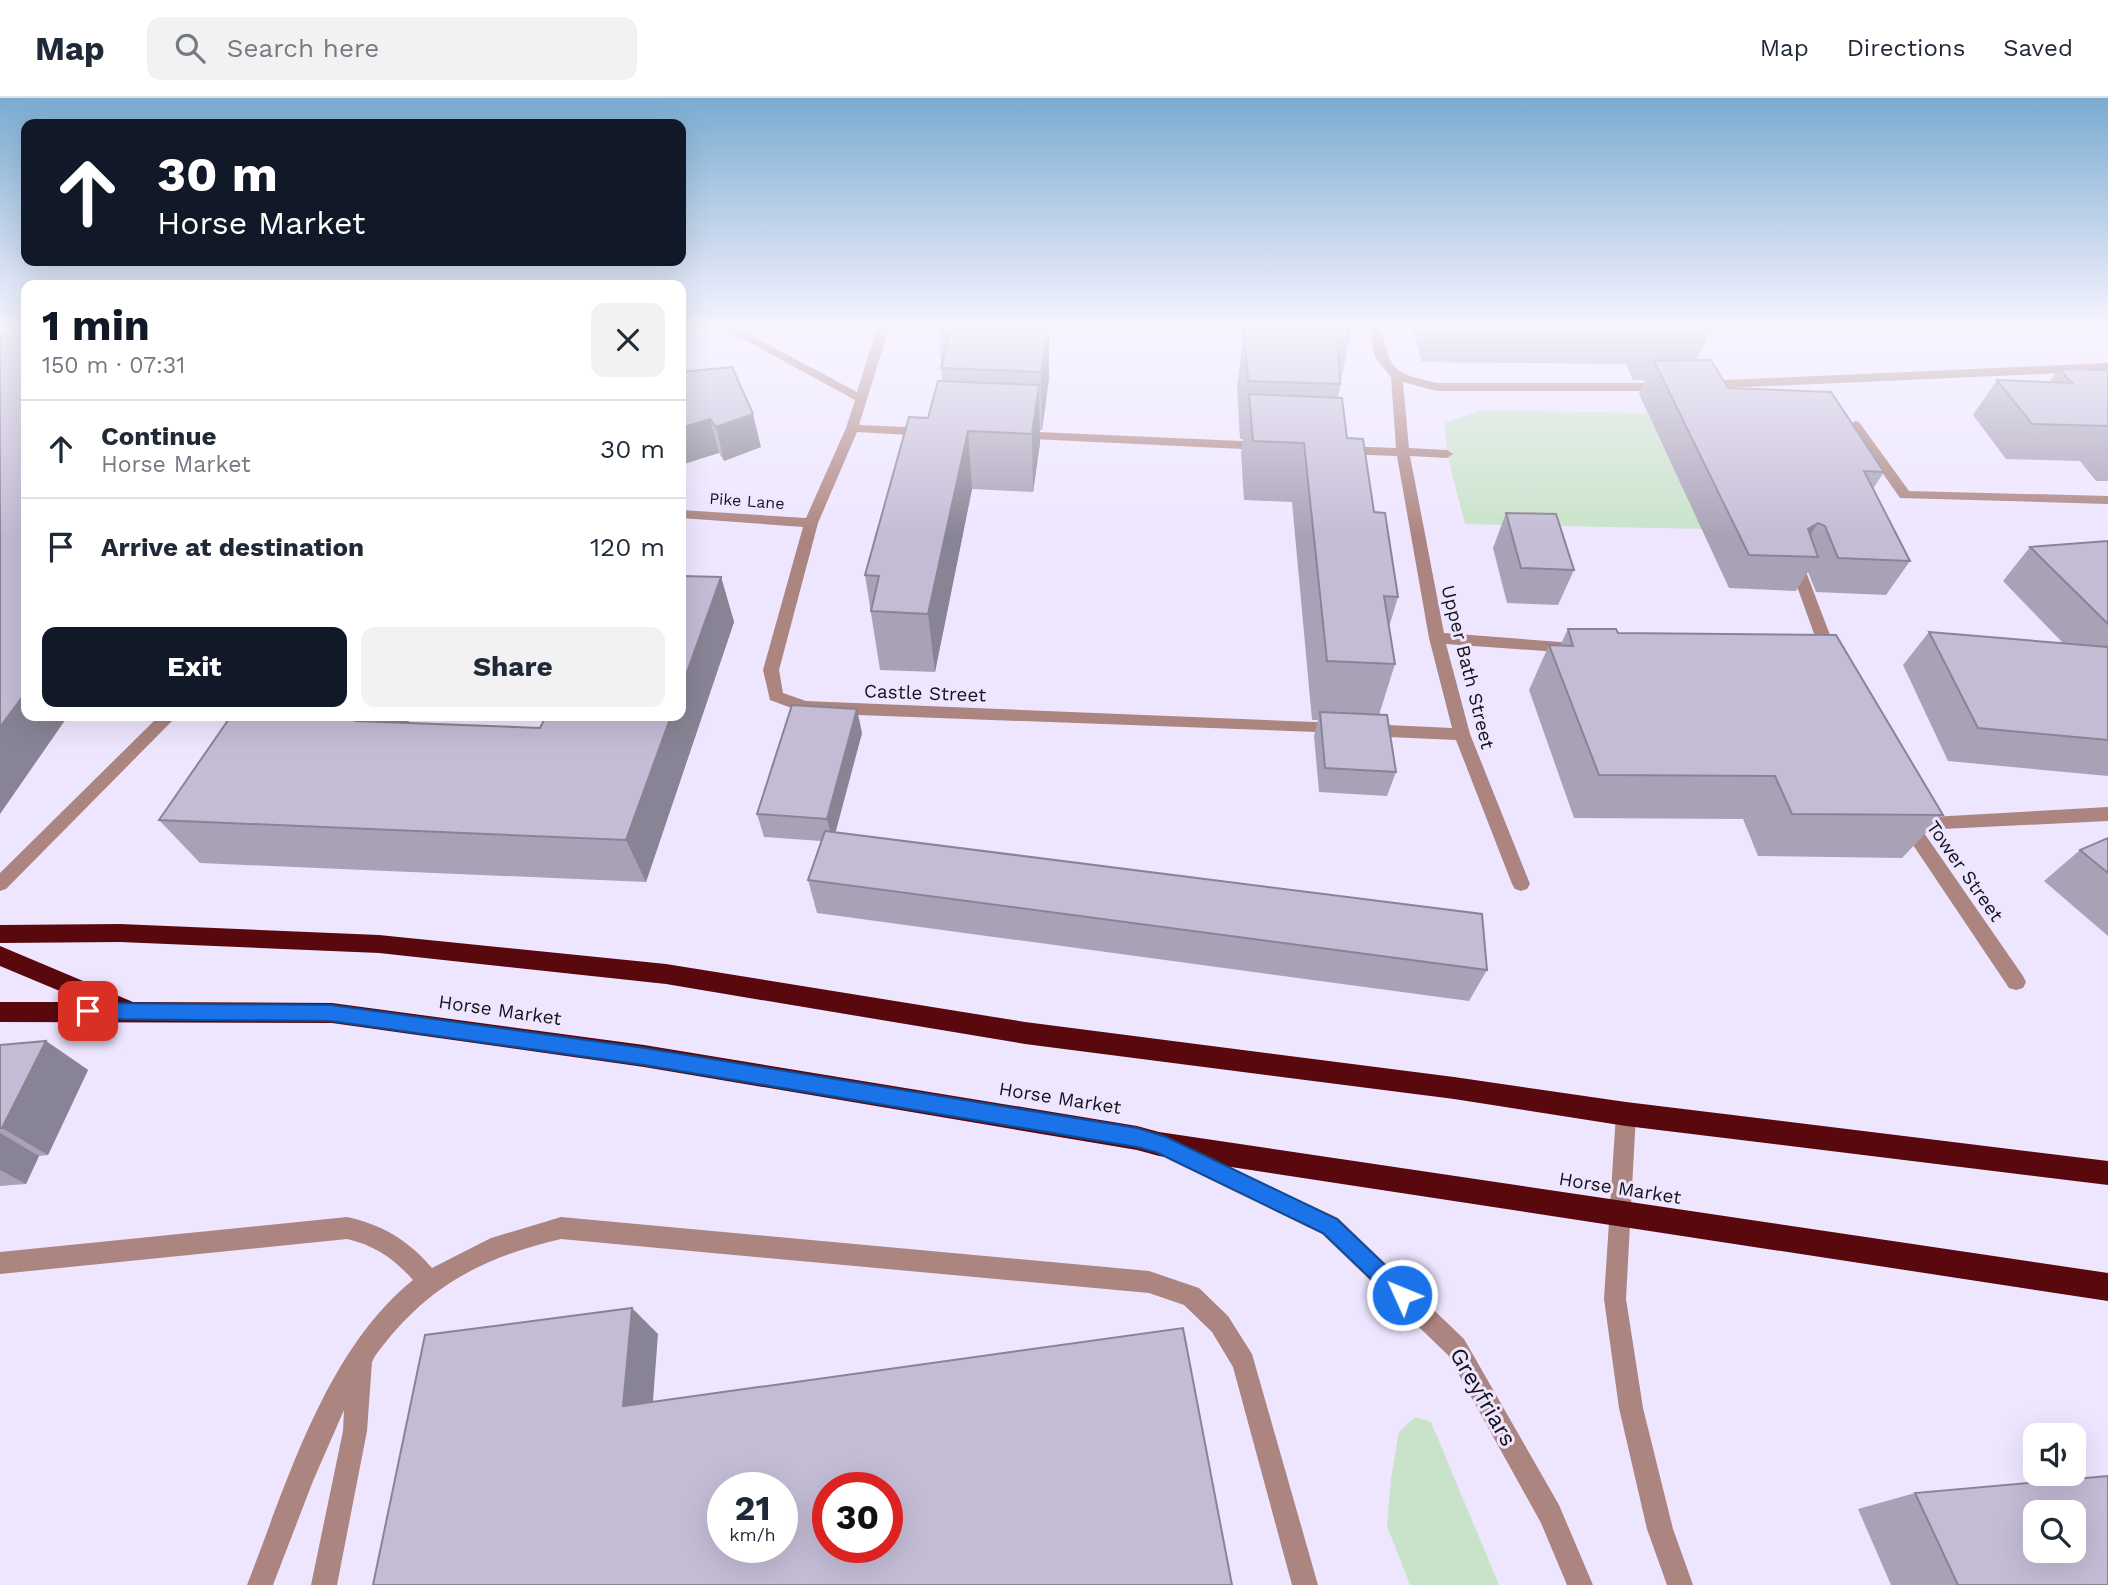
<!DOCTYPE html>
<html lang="en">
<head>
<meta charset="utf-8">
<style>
	body { margin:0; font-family:"Work Sans",sans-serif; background:#f2f2f3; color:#1f2937; height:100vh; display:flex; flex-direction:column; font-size:26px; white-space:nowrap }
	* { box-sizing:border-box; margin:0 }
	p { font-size:23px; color:#747a83 }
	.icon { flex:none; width:38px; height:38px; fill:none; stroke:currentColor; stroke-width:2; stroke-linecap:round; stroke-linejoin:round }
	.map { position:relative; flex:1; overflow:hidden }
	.sheet { position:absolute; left:21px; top:182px; width:665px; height:441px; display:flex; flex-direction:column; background:#fff; border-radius:14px; box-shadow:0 7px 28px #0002 }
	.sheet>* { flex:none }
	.hud { position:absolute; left:21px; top:21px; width:665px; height:147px; border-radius:14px; box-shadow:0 7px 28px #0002; background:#111827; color:#fff; overflow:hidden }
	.controls { position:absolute; left:2023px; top:1325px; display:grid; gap:14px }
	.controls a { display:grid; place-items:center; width:63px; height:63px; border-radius:14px; background:#fff; box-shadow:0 7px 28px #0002; font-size:35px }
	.speed { position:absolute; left:707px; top:1374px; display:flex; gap:14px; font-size:35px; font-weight:700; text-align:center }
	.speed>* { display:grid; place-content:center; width:91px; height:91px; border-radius:50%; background:#fff; box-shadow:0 7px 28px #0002; line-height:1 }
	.speed small { font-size:18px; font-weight:400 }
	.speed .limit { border:10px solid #d22; background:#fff; color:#111 }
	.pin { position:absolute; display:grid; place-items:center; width:60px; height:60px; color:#fff; margin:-30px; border-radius:14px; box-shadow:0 4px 10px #0006 }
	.me { position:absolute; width:77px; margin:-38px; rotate:314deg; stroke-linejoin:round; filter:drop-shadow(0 0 5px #0008) }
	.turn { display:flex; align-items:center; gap:24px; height:147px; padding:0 21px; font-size:32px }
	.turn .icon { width:91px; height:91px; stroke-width:2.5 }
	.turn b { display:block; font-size:49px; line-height:60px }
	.round { display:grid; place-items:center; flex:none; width:74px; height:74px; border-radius:14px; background:#f2f2f3 }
	.head { display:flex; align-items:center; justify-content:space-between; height:119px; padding:0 21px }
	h1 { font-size:42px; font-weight:700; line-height:52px; color:#111827 }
	.button { display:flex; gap:14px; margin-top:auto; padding:14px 21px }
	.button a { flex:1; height:80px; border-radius:14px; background:#111827; color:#fff; font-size:28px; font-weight:700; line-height:80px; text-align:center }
	.button a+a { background:#f2f2f3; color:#1f2937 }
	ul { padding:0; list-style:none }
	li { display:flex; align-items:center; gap:21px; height:98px; padding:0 21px; border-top:2px solid #e0e1e3 }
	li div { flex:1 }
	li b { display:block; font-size:26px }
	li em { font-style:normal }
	header { display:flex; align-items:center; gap:42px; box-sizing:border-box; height:98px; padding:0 35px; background:#fff; border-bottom:2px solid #e0e1e3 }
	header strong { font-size:33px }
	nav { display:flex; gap:38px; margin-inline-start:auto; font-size:24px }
	.search { width:490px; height:63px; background:#f2f2f3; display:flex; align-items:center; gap:18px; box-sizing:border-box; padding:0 24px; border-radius:14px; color:#747a83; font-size:26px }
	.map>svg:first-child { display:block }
</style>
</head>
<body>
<header>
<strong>Map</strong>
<div class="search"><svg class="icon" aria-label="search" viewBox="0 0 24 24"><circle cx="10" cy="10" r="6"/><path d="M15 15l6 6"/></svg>Search here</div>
<nav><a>Map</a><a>Directions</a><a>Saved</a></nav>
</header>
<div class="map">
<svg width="2108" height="1487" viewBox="0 0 2108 1487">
	<rect width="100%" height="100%" fill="#eee6ff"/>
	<g fill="#c8e3c9">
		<polygon points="1481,312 1647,315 1679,381 1756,432 1465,426 1447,356 1445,325"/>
		<polygon points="1415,1319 1431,1324 1499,1487 1410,1487 1387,1428 1391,1380 1399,1334"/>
	</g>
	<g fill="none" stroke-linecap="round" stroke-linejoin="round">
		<g fill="#ac8480" fill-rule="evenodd">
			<polygon points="15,230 26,232 6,252 0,253 0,245"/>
			<polygon points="723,230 737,230 857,294 877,230 889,230 859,327 928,330 934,334 928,338 857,334 818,425 779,572 783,595 806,603 1338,625 1344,627 1346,631 1344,635 805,615 770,602 763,572 803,429 681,420 681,412 806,420 846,330 855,302"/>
			<path d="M1369,230h12c9,44 14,45 56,55h228l6,4 -6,4h-228l-34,-9 6,66 38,2 6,4 -6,4 -37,-2 34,177 129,10 8,5 -8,5 -127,-9 24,90 60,150 -3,5 -6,2 -6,-2 -3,-5 -56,-144 -90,-4 -8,-6 8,-6 86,4 -23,-90 -32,-182 -56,-2 -6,-4 6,-4 55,2 -5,-71 -16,-20z"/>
			<polygon points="2108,265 2108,273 1704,291 1698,287 1704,283"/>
			<polygon points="1855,323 1859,324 1909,393 2108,398 2108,406 1900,400 1849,327"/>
			<polygon points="1016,333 1264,344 1270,348 1264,352 1012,340 1010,337"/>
			<polygon points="1796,461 1803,466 1838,558 1835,562 1830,563 1822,558 1789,466"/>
			<polygon points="159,618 177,618 6,791 0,793 0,775"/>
			<polygon points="2108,709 2108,723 1922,732 2023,878 2026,884 2023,890 2016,892 2009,890 1897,723 1900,718 1906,716 1913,720"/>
			<polygon points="1626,1006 1633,1009 1636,1016 1626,1201 1643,1310 1673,1431 1693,1487 1667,1487 1647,1431 1619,1310 1604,1201 1616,1016 1619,1009"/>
			<polygon points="1178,1045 1338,1120 1464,1241 1559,1407 1593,1487 1567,1487 1541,1425 1448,1257 1322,1136 1170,1062 1167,1055 1170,1048"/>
			<path d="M347,1119c36,8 61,23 85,51l59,-30 70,-21 588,54 50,17 29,28 24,38 66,231h-26l-59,-218 -21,-35 -28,-27 -35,-12 -588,-54c-83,20 -135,48 -186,117l-3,6 -5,69 -30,154h-26l32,-154 1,-21 -31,71 -40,104h-26c40,-102 78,-234 166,-305 -20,-22 -37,-34 -66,-41l-347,35v-22z"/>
		</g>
		<g fill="#59090e" fill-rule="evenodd">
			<polygon points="120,826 379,837 666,866 1025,924 1454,979 1626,1004 2108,1063 2108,1087 1626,1028 1454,1001 1025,946 666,886 379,855 120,844 0,845 0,827"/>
			<polygon points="0,848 133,904 332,905 644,947 1137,1028 1159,1034 2108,1175 2108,1203 1159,1058 1137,1052 644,969 332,925 0,924 0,904 86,904 0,868"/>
		</g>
	</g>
	<g fill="#a9a2b7">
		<polygon points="939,230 1049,230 1049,280 1042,332 1040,332 1040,345 1033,394 972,391 935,574 880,572 865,477 928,320 942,283"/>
		<polygon points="1268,230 1347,230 1349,242 1338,299 1347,340 1374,414 1398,499 1389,529 1395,566 1379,617 1396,674 1387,698 1319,694 1314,638 1318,622 1312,622 1292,404 1244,402 1241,354 1243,341 1240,341 1237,289 1244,232 1268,233"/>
		<polygon points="1412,230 1712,230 1697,262 1728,290 1884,374 1873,391 1910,463 1886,497 1816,494 1808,474 1796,493 1729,490 1639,296 1645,282 1633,282 1626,266 1422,264"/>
		<polygon points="2059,271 2108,272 2108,383 2096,383 2080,363 2006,361 1973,317 1997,282 2049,284"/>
		<polygon points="681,274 761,349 724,363 719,355"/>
		<polygon points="1506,415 1574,472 1558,507 1507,505 1493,450"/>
		<polygon points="2108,443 2108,678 1948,663 1903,567 1929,534 2063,545 2003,483 2030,449"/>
		<polygon points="721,479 734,524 646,784 200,765 159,722 231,618 412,618 408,625 540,630"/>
		<polygon points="1568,531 1618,535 1943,717 1902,760 1758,758 1743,721 1574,720 1529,592 1549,547 1560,548"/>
		<polygon points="862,635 835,734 1487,872 1469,903 817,815 808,782 821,743 764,739 757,716"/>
		<polygon points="2108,740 2108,838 2044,783 2080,752"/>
		<polygon points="46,943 88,972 48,1057 39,1058 26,1086 0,1088 0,947"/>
		<polygon points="1915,1395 2108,1487 1891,1487 1858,1411"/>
	</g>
	<g fill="#898495">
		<polygon points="1048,230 1049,230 1049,280 1042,332 1041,274"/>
		<polygon points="1039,287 1040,345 1033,394 1032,336"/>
		<polygon points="753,316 761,349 724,363 716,329"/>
		<polygon points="710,321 719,355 681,367 681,330"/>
		<polygon points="968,333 972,391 935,574 928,516"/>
		<polygon points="1818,425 1797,458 1808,431"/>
		<polygon points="721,479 734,524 646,784 626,742 671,618 681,618 681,591"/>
		<polygon points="26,594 26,618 68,618 0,716 0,629"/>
		<polygon points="857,611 862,635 833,744 827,721"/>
		<polygon points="358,618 412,618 385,666 355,623"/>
		<polygon points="46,943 88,972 48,1057 2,1030"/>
		<polygon points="0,1035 39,1058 26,1086 0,1072"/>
		<polygon points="632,1210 658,1236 651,1329 623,1308"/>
	</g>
	<g fill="#c4bcd5" stroke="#898495" stroke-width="2" fill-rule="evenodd">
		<polygon points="951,230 1048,230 1041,274 941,270"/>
		<polygon points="1283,230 1347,230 1349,242 1337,241 1340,286 1248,283 1244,232 1284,233"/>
		<polygon points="0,234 26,234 26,594 0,629"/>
		<polygon points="1711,262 1728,290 1831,294 1884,374 1864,373 1910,463 1838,460 1825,428 1818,425 1808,431 1818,459 1749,457 1654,263"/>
		<polygon points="732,269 753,316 716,329 710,321 681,330 681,274"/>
		<polygon points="2059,271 2108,272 2108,328 2032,326 1997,282 2072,285"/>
		<polygon points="938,283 1039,287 1032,336 968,333 928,516 871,513 879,478 865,477 909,319 928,320"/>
		<polygon points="1249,296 1342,300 1347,340 1363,341 1374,414 1385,415 1398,499 1384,498 1395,566 1327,563 1304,345 1253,343"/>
		<polygon points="1506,415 1556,416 1574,472 1521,470"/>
		<polygon points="2108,443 2108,526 2030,449"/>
		<polygon points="681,478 721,479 681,591"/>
		<polygon points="1568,531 1616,531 1618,535 1836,537 1943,717 1792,716 1775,678 1599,677 1549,547 1573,548"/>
		<polygon points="1929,534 2108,549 2108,642 1978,630"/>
		<polygon points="792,607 857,611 827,721 757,716"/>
		<polygon points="1320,614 1387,617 1396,674 1325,670"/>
		<polygon points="231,618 358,618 355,623 540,630 546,618 671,618 626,742 159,722"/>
		<polygon points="825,733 1482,816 1487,872 808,782"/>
		<polygon points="2108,740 2108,775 2080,752"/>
		<polygon points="46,943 2,1030 0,1030 0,947"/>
		<path d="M632,1210l-9,98 560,-78 49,257h-859l52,-250zM723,1390h59v59h-59zM828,1390h59v59h-59z"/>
		<path d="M2108,1378v109h-150l-43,-92zM2035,1414h39v38h-39z"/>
	</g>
	<linearGradient id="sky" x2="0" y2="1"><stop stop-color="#7aabd1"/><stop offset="0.52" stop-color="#f7f4ff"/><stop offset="1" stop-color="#f7f4ff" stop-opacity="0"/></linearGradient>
	<rect width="2108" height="439" fill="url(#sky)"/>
	<polygon fill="#1a73e8" stroke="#114b97" stroke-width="2" points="88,905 331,907 644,950 1137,1030 1166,1039 1337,1121 1409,1190 1413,1197 1409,1204 1402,1207 1395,1204 1323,1135 1156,1054 1137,1049 644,967 331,923 88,921 81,919 79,913 81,907"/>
	<g text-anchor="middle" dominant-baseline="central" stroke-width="6" stroke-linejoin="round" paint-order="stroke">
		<g font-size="16" fill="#15121b" stroke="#eee6ff">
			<text transform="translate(747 403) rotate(4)">Pike Lane</text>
		</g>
		<g font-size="19" fill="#15121b" stroke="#eee6ff">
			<text transform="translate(1468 569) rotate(76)">Upper Bath Street</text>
			<text transform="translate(925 595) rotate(2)">Castle Street</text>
			<text transform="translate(1965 773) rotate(55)">Tower Street</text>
			<text transform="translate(500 912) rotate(8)">Horse Market</text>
			<text transform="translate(1060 1000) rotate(9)">Horse Market</text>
			<text transform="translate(1620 1090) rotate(9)">Horse Market</text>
		</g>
		<g font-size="23" fill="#15121b" stroke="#eee6ff">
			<text transform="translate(1483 1299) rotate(60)">Greyfriars</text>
		</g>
	</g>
</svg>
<div class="controls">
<a><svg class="icon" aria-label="sound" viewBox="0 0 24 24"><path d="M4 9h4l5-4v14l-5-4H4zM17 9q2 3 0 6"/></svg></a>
<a><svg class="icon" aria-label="search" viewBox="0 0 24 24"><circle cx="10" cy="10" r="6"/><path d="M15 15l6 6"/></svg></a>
</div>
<div class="speed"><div>21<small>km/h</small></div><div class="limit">30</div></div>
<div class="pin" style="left:88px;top:913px;background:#d93025"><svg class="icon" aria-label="arrive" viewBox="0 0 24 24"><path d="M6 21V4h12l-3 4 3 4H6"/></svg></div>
<svg class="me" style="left:1402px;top:1197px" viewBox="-20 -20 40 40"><circle r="17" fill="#1a73e8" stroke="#fff" stroke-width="3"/><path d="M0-11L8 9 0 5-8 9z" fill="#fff"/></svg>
<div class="hud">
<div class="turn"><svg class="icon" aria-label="ahead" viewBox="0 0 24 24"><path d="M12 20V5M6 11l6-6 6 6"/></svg><div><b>30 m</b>Horse Market</div></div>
</div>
<section class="sheet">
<div class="head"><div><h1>1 min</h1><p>150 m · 07:31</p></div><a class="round"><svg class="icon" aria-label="close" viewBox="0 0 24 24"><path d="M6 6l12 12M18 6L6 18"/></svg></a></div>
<ul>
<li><svg class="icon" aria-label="ahead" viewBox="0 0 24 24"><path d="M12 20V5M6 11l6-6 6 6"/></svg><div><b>Continue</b><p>Horse Market</p></div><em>30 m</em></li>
<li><svg class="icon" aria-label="arrive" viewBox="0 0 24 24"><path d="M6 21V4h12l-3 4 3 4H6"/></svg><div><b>Arrive at destination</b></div><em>120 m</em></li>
</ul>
<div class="button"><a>Exit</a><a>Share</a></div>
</section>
</div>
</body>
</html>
